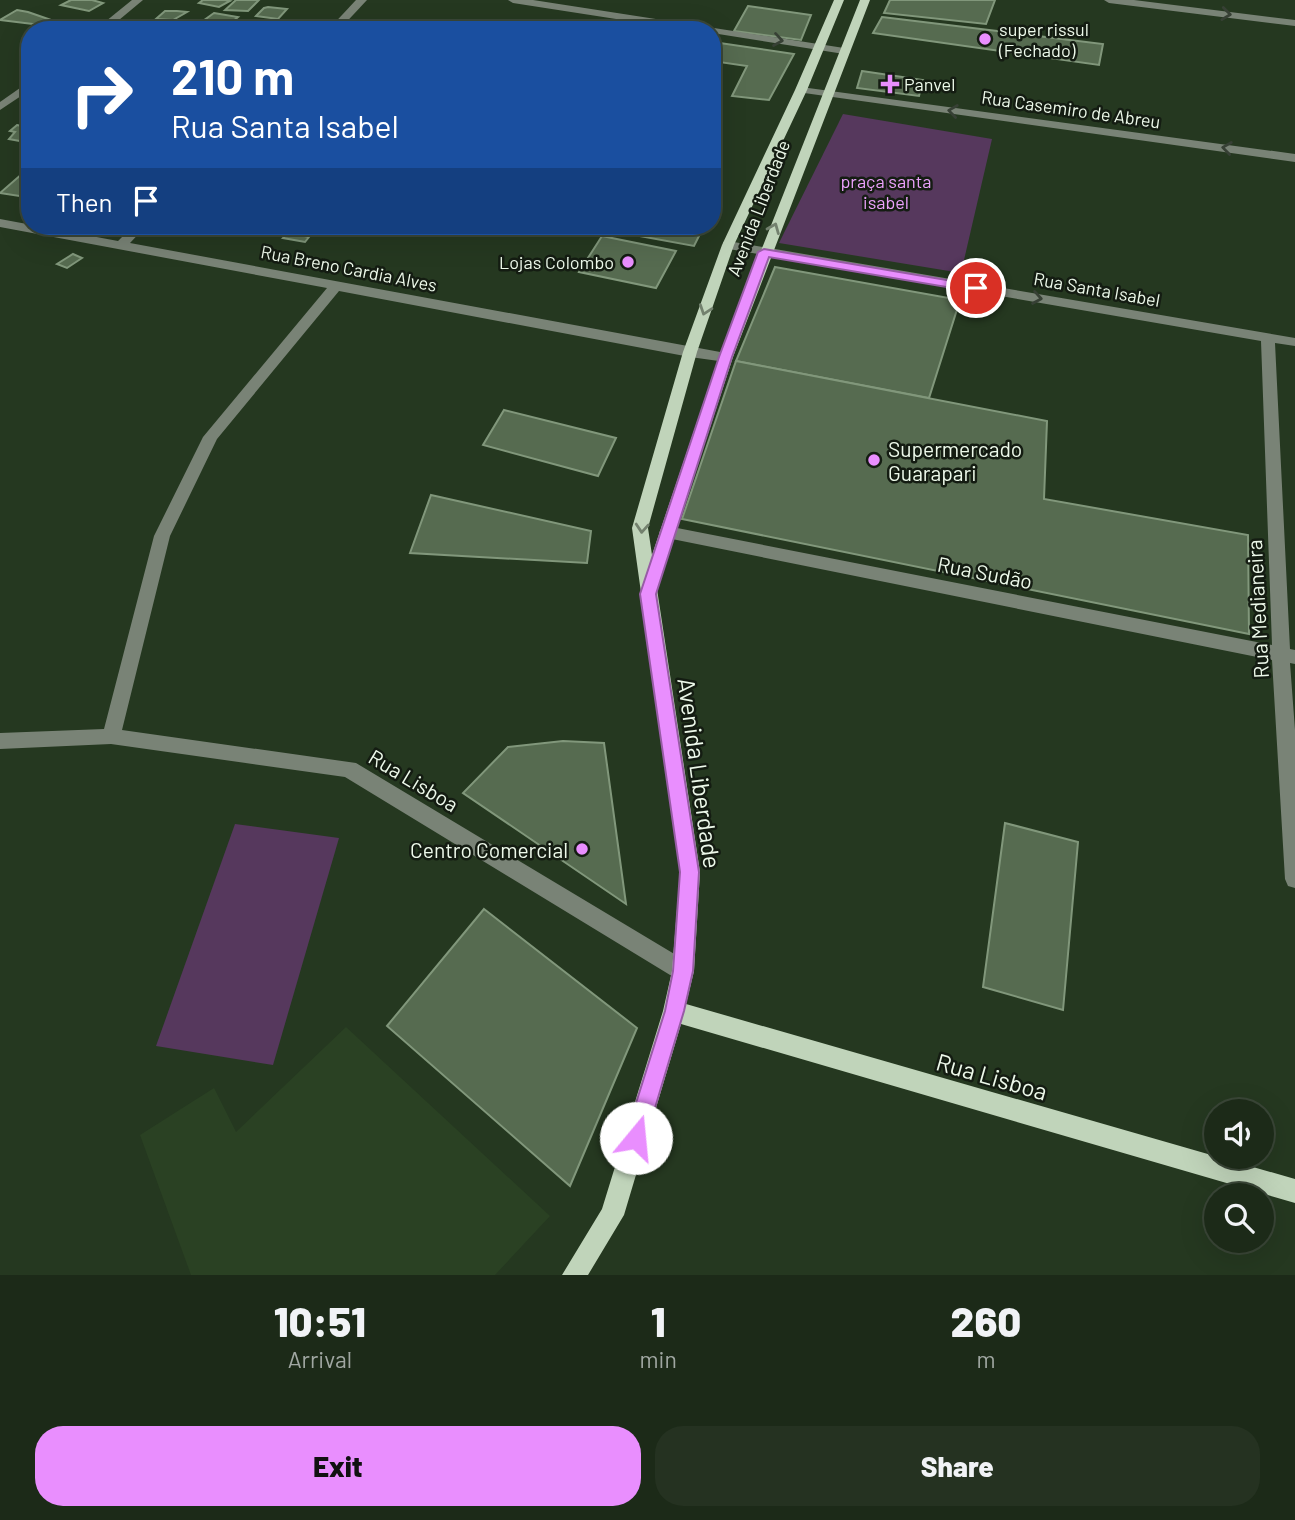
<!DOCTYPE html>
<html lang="en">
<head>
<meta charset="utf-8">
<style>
	body { margin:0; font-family:Barlow,sans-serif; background:#253221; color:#f1f3f6; height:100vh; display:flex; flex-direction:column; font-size:26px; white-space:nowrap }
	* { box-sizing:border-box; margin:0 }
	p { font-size:23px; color:#a0a7a2 }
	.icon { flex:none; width:38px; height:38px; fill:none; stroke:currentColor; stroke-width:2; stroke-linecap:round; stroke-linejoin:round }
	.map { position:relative; height:1275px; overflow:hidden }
	.drawer { display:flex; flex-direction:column; background:#1c2a18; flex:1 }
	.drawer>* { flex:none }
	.guide { position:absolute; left:21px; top:21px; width:700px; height:214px; border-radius:28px; box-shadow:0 7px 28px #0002,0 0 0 2px #3a4637; background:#1a4fa0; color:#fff; overflow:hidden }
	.controls { position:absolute; left:1204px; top:1099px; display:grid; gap:14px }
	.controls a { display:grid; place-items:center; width:70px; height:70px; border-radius:50%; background:#1c2a18; box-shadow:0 7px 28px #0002,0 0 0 2px #3a4637; font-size:35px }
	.pin { position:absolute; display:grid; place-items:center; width:60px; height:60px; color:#fff; margin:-30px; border:4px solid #fff; border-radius:50%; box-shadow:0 2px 7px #0007 }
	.me { position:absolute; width:77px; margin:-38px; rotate:17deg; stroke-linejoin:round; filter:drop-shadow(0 0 5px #0008) }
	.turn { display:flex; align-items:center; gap:24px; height:147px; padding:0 35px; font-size:32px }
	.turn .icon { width:91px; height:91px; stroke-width:2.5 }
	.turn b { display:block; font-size:49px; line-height:60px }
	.then { display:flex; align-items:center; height:66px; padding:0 35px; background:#0003; gap:14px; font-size:26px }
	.eta { display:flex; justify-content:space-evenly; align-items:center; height:119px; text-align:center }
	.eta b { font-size:42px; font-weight:800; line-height:49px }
	.cta { display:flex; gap:14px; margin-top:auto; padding:14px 35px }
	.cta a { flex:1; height:80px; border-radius:28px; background:#e98efe; color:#111; font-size:28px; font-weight:800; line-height:80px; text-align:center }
	.cta a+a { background:#253221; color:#f1f3f6 }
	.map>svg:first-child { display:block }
</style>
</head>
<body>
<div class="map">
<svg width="1295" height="1275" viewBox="0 0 1295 1275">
	<rect width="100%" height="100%" fill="#253820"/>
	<polygon fill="#2a4123" points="346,1027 550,1216 495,1275 191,1275 140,1135 214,1088 236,1132"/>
	<g fill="#56385d">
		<polygon points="843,114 992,139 961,273 779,243"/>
		<polygon points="235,824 339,838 273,1065 156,1046"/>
	</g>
	<g fill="#566b50" stroke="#81977b" stroke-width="2">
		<polygon points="71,0 92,0 103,3 89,11 61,5"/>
		<polygon points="203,0 225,0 230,1 219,7 199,3"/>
		<polygon points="236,0 259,0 248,11 225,10"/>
		<polygon points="890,0 995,0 986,24 884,13"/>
		<polygon points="748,6 811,15 801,40 734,31"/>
		<polygon points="264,8 268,7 287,9 278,19 256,16"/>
		<polygon points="17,10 28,12 51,20 41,25 0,20"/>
		<polygon points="165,11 177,11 187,12 173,20 156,19"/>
		<polygon points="214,13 238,17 222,30 196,26"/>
		<polygon points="882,17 1103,44 1099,65 873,33"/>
		<polygon points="143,24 159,25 164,27 163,30 136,30"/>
		<polygon points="712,42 713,42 794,54 769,100 732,96 747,66 712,61"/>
		<polygon points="862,71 923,80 919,96 857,88"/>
		<polygon points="17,125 30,128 30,138 25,142 9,139 15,132 10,131"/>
		<polygon points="23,173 30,174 30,194 26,197 0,193"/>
		<polygon points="189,226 242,226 242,228 188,232"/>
		<polygon points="602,226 704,226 694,246 601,229"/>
		<polygon points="288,233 290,233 309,237 305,242 283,238"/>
		<polygon points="602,236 676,251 656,288 579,272"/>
		<polygon points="73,254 82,258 67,268 57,264"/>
		<polygon points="775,267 960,300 929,398 736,361"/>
		<polygon points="736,361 1047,421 1044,499 1248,535 1249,634 682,519"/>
		<polygon points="504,410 616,438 598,476 483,445"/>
		<polygon points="431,495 591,531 587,563 410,553"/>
		<polygon points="563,741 604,743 626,904 463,793 508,747"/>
		<polygon points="1005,823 1078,842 1063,1010 983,987"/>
		<polygon points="484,909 637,1028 570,1186 387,1026"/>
	</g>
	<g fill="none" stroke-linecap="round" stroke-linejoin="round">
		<g fill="#798376" fill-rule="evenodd">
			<polygon points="132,0 143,0 107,30 95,30"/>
			<polygon points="356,0 367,0 339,30 328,30"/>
			<polygon points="508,0 533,0 844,48 849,51 844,54 712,33 712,30 687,30 513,3"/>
			<polygon points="1104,0 1134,0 1295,20 1295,26 1109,3"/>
			<polygon points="30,81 30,90 0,110 0,102"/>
			<polygon points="801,87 1295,154 1295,162 797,92 797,88"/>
			<polygon points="0,219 118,241 133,226 146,226 130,243 731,354 733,357 726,362 690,357 339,291 217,439 170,536 122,730 356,763 691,964 694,971 691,978 683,981 675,978 345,777 111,744 0,749 0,733 104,729 154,536 203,437 327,288 0,227"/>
			<polygon points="728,241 1295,338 1295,346 1275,343 1290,649 1295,650 1295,664 1290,663 1295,730 1295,888 1288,886 1285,879 1272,660 667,538 659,532 667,526 1272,645 1261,341 723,248 723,242"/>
		</g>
		<polygon fill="#c0d4ba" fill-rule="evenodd" points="834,0 844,0 807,90 734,245 697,352 648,528 652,555 719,357 860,0 870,0 733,357 657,589 700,872 694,971 686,1004 1295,1179 1295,1203 681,1024 624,1215 588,1275 562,1275 602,1209 663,1011 672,971 680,872 632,528 683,352 722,245 795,90"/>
	</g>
	<defs><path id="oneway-chevron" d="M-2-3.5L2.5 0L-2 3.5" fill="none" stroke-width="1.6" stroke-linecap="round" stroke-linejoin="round" transform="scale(1.75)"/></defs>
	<g stroke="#374035">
		<use href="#oneway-chevron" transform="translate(1226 14) rotate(7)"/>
		<use href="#oneway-chevron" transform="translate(778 40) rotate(9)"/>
		<use href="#oneway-chevron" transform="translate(953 111) rotate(-172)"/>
		<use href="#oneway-chevron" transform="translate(1227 148) rotate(-172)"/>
		<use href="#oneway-chevron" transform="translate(1037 298) rotate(10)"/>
	</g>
	<g stroke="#73816e">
		<use href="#oneway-chevron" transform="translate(774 228) rotate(-68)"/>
		<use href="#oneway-chevron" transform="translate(705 310) rotate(109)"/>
		<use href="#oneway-chevron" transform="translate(642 528) rotate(94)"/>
	</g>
	<polygon fill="#e98efe" stroke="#975ca5" stroke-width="2" points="764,249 976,285 983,288 976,292 769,257 732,357 656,594 699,872 693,971 684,1011 646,1138 643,1146 636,1149 628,1146 625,1138 665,1011 673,971 680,872 640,594 719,357 758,252"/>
	<g fill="#e98efe" stroke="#141c12" stroke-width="2.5">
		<circle cx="985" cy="39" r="7"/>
		<path d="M886.5 73.5h7v7h7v7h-7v7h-7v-7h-7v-7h7z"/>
		<circle cx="628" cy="262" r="7"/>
		<circle cx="874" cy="460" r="7"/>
		<circle cx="582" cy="849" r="7"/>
	</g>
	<g text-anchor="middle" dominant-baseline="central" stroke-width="5" stroke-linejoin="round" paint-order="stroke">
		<g font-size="18" fill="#edf9ea" stroke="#141c12" text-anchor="start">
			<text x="999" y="29">super rissul<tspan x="999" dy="21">(Fechado)</tspan></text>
			<text x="904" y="84">Panvel</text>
			<text x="614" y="262" text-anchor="end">Lojas Colombo</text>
		</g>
		<g font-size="18" fill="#edf9ea" stroke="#141c12">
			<text transform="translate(1071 109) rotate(8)">Rua Casemiro de Abreu</text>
			<text transform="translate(758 208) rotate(-69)">Avenida Liberdade</text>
			<text transform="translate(349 268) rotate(11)">Rua Breno Cardia Alves</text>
			<text transform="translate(1097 289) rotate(10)">Rua Santa Isabel</text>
		</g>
		<g font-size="18" fill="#eaa1fb" stroke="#141c12">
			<text x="886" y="181">praça santa<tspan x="886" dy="21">isabel</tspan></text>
		</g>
		<g font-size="21" fill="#edf9ea" stroke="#141c12" text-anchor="start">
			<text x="888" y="448">Supermercado<tspan x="888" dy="24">Guarapari</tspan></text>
			<text x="568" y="849" text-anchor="end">Centro Comercial</text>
		</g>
		<g font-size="21" fill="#edf9ea" stroke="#141c12">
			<text transform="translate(985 572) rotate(11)">Rua Sudão</text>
			<text transform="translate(1257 609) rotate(-93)">Rua Medianeira</text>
			<text transform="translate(414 780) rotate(31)">Rua Lisboa</text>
		</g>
		<g font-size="24" fill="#edf9ea" stroke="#141c12">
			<text transform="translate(700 773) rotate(82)">Avenida Liberdade</text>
			<text transform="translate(992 1076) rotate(16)">Rua Lisboa</text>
		</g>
	</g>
</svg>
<div class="controls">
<a><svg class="icon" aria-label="sound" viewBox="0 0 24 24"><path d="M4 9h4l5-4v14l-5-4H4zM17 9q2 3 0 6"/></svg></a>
<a><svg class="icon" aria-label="search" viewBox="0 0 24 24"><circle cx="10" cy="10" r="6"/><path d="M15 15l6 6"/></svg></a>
</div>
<div class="pin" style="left:976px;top:288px;background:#d93025"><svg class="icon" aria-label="arrive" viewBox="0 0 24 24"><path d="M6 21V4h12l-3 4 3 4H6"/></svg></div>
<svg class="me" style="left:636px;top:1138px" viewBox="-20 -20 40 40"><circle r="19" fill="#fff"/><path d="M0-13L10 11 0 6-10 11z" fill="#e98efe"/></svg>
<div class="guide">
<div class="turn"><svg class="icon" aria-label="right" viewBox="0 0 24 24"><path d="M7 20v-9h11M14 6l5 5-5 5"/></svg><div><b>210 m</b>Rua Santa Isabel</div></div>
<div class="then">Then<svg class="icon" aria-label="arrive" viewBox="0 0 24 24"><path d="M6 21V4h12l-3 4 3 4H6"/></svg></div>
</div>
</div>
<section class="drawer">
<div class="eta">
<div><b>10:51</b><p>Arrival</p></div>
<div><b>1</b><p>min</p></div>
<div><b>260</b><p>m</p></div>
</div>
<div class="cta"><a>Exit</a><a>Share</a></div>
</section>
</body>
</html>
